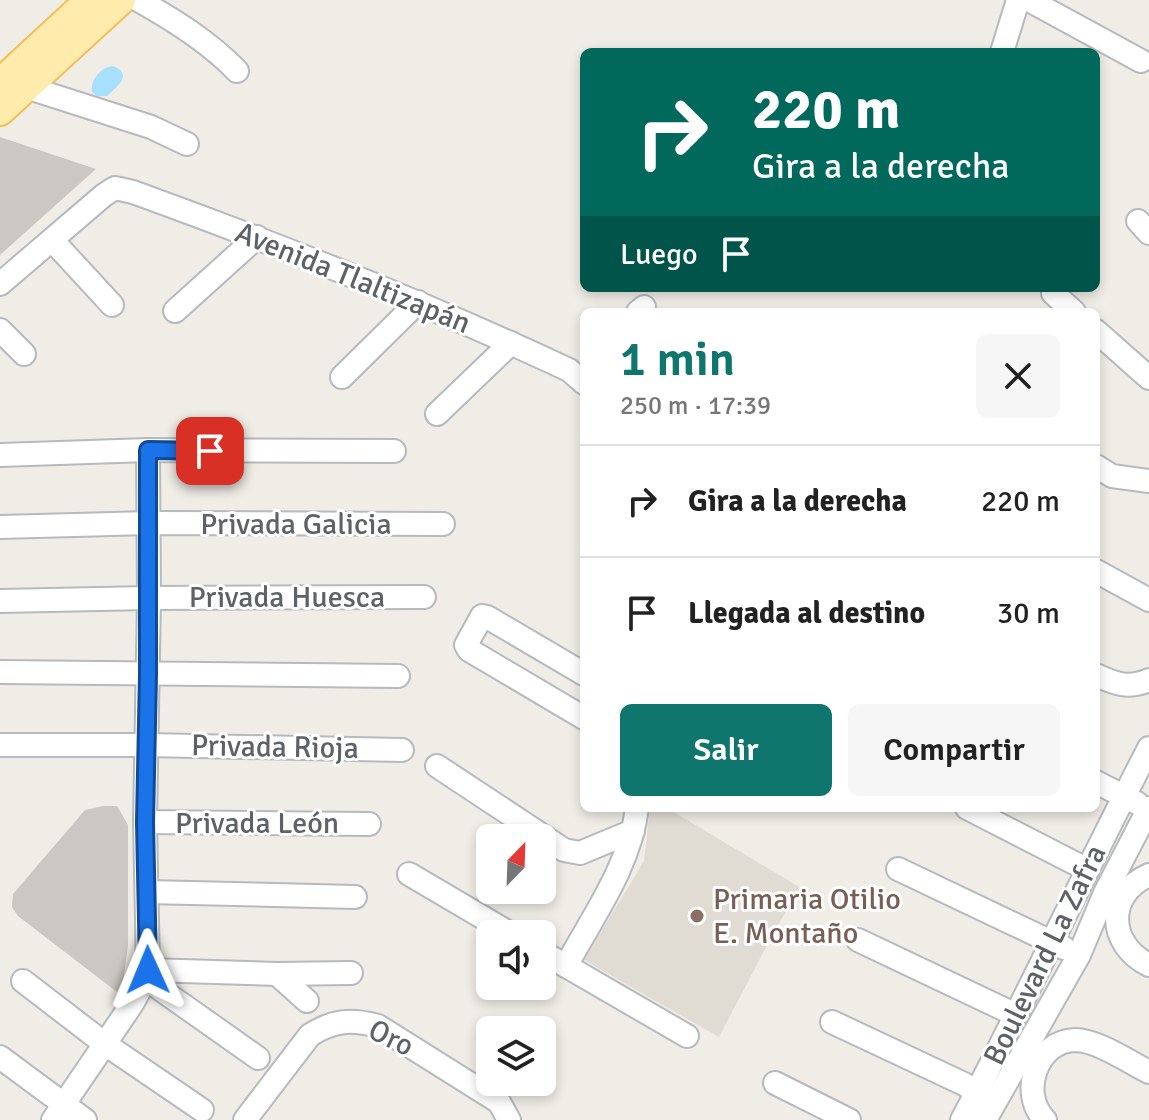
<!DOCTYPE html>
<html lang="es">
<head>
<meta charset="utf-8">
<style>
	body { margin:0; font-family:Signika,sans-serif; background:#f6f6f6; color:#222; height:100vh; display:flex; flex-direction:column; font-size:30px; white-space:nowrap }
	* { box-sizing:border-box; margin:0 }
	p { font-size:26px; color:#767676 }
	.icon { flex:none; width:44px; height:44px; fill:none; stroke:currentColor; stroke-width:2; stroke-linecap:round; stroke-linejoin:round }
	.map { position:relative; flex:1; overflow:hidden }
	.drawer { position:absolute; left:580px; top:308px; width:520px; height:504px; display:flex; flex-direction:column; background:#fff; border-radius:12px; box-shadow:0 4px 12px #0003 }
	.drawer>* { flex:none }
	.hud { position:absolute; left:580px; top:48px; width:520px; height:244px; border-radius:12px; box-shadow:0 4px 12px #0003; background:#00695c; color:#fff; overflow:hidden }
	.needle { width:52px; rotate:23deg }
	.fabs { position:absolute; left:476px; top:824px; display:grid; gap:16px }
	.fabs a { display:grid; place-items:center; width:80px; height:80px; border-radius:12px; background:#fff; box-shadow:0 4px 12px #0003; font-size:40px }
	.pin { position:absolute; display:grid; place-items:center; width:68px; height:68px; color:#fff; margin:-34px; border-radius:16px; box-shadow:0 4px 12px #0006 }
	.me { position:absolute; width:88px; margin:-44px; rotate:359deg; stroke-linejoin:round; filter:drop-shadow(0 0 6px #0008) }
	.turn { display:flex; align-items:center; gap:28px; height:168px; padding:0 40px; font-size:36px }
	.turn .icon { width:104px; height:104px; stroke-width:2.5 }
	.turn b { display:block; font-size:56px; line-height:68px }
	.then { display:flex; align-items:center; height:76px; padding:0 40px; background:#0003; gap:16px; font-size:30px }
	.round { display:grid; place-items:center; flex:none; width:84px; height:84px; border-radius:12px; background:#f6f6f6 }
	.summary { display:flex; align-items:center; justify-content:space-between; height:136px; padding:0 40px }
	h1 { font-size:48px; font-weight:600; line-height:60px; color:#0f766e }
	.button { display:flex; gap:16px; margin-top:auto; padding:16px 40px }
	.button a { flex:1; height:92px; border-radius:12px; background:#0f766e; color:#fff; font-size:32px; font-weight:600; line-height:92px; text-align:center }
	.button a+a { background:#f6f6f6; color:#222 }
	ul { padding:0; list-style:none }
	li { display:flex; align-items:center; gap:24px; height:112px; padding:0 40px; border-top:2px solid #e0e0e0 }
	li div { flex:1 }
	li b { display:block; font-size:30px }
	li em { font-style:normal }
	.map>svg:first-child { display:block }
</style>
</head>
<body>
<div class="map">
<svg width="1149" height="1120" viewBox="0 0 1149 1120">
	<rect width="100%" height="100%" fill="#f0ede6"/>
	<polygon fill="#e0dcd4" points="650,808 667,808 801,888 776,928 719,1037 584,960 644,861"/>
	<path fill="#a7e0ff" d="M113,66c22,9 2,22 -6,30h-10l-5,-4c-2,-12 9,-25 21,-26z"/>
	<g fill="#cbc8c3">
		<polygon points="0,137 96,169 0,255"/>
		<polygon points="103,806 117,806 128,825 128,946 123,981 117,992 18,916 12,907 13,894 85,810"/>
	</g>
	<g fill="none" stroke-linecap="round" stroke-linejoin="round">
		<g stroke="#b6b9bd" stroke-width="26">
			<g id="minor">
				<path d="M138,0c36,20 71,42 99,71"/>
				<polyline points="1029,0 1141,61"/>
				<polyline points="1002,52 1018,0"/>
				<polyline points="26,87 151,127 187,144"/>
				<polyline points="1138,221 1149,233"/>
				<polyline points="52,240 112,305"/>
				<path d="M0,284l104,-89 11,-7 18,4c149,54 293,111 436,178l15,13"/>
				<polyline points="1053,293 1074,312"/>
				<polyline points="175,311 257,237"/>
				<polyline points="638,312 644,307"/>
				<polyline points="0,330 24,354"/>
				<polyline points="1096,331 1149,378"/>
				<polyline points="342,377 418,302"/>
				<polyline points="437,414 511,343"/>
				<polyline points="0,455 148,450 394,451"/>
				<polyline points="1096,466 1112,476 1149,481"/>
				<polyline points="0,527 149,523 443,524"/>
				<polyline points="1096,571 1149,600"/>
				<polyline points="0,601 149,598 424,597"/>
				<polyline points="0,672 398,676"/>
				<polyline points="584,674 487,617 482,616 466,645 469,650 584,718"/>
				<path d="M1096,675c20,9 32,14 53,5"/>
				<polyline points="0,745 147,745 402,750"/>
				<polyline points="437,766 564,850 580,853 633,831"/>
				<polyline points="1096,782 1137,803"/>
				<polyline points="967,808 1086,869"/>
				<polyline points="145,822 369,824"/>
				<polyline points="898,869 1064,948"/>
				<polyline points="409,874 511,934"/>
				<path d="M1149,875c-43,19 -42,69 0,90"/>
				<polyline points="147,892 355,897"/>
				<polyline points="858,940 1016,1015"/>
				<polyline points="542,952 687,1036"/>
				<path d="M566,966c27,-50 64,-100 71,-158"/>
				<polyline points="148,970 277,974 351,973"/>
				<polyline points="277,974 307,1001"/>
				<polyline points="146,979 258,1058"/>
				<polyline points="23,981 105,1044 202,1110"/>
				<polyline points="832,1022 964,1084 989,1100"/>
				<polyline points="0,1057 85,1120"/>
				<polyline points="775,1083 849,1120"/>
				<polyline points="53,1120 132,1004 146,979 148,970 145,822 149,598 148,450"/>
				<path d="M245,1120l65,-85c24,-15 41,-16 68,-9l121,76 10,18"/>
				<path d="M962,1120c65,-123 123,-249 187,-372"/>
				<polyline points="985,1120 1079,955 1105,893 1149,808"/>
				<path d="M1045,1120c-26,-26 -9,-79 30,-80 22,0 54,22 74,32"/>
			</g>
		</g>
		<g stroke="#f5bd5a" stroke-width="32">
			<g id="major">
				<polyline points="0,83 90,0"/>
				<polyline points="0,111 121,0"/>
			</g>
		</g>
		<use href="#minor" stroke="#fff" stroke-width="22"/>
		<use href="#major" stroke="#ffebac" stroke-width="28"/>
	</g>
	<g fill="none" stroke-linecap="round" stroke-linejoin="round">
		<g stroke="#114b97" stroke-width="20">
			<polyline id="route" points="148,970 145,822 148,674 148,450 210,451"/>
		</g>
		<use href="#route" stroke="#1a73e8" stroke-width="14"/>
	</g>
	<circle fill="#8d6e63" stroke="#fff" stroke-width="3" cx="697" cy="916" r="8"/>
	<g text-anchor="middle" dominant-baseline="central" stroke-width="6" stroke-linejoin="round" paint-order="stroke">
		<g font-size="30" fill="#5d6267" stroke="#fff">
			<text transform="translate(353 278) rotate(22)">Avenida Tlaltizapán</text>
			<text x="296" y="524">Privada Galicia</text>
			<text x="287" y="597">Privada Huesca</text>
			<text transform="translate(275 747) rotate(1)">Privada Rioja</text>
			<text x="257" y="823">Privada León</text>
			<text transform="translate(1045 955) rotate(-64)">Boulevard La Zafra</text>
			<text transform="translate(391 1038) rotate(26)">Oro</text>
		</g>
		<g font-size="30" fill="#785e54" stroke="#fff" text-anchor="start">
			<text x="713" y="899">Primaria Otilio<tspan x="713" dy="34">E. Montaño</tspan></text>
		</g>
	</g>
</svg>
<div class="fabs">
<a><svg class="needle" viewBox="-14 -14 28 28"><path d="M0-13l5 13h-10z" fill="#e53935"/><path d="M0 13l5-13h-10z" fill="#767676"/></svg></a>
<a><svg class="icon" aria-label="sound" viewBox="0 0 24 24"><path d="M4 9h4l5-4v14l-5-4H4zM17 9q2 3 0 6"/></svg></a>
<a><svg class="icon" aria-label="layers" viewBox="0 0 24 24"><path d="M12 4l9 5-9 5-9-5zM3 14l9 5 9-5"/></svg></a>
</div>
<div class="pin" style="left:210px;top:451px;background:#d93025"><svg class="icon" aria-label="arrive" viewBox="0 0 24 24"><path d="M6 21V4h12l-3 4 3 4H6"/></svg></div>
<svg class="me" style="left:148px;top:970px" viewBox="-20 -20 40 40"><path d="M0-17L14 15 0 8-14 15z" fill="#1a73e8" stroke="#fff" stroke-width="4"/></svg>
<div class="hud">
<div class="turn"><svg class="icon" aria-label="right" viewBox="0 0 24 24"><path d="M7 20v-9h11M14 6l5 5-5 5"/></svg><div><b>220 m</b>Gira a la derecha</div></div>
<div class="then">Luego<svg class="icon" aria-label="arrive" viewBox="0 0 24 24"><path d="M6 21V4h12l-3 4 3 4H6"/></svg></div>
</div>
<section class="drawer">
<div class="summary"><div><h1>1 min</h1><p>250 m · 17:39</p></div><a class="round"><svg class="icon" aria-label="close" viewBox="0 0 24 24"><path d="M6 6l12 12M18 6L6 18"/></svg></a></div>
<ul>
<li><svg class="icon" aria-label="right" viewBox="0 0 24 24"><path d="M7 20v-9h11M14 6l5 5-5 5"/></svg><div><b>Gira a la derecha</b></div><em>220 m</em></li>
<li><svg class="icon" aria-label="arrive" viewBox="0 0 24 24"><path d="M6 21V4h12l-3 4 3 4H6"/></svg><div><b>Llegada al destino</b></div><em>30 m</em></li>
</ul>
<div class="button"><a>Salir</a><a>Compartir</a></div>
</section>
</div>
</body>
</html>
